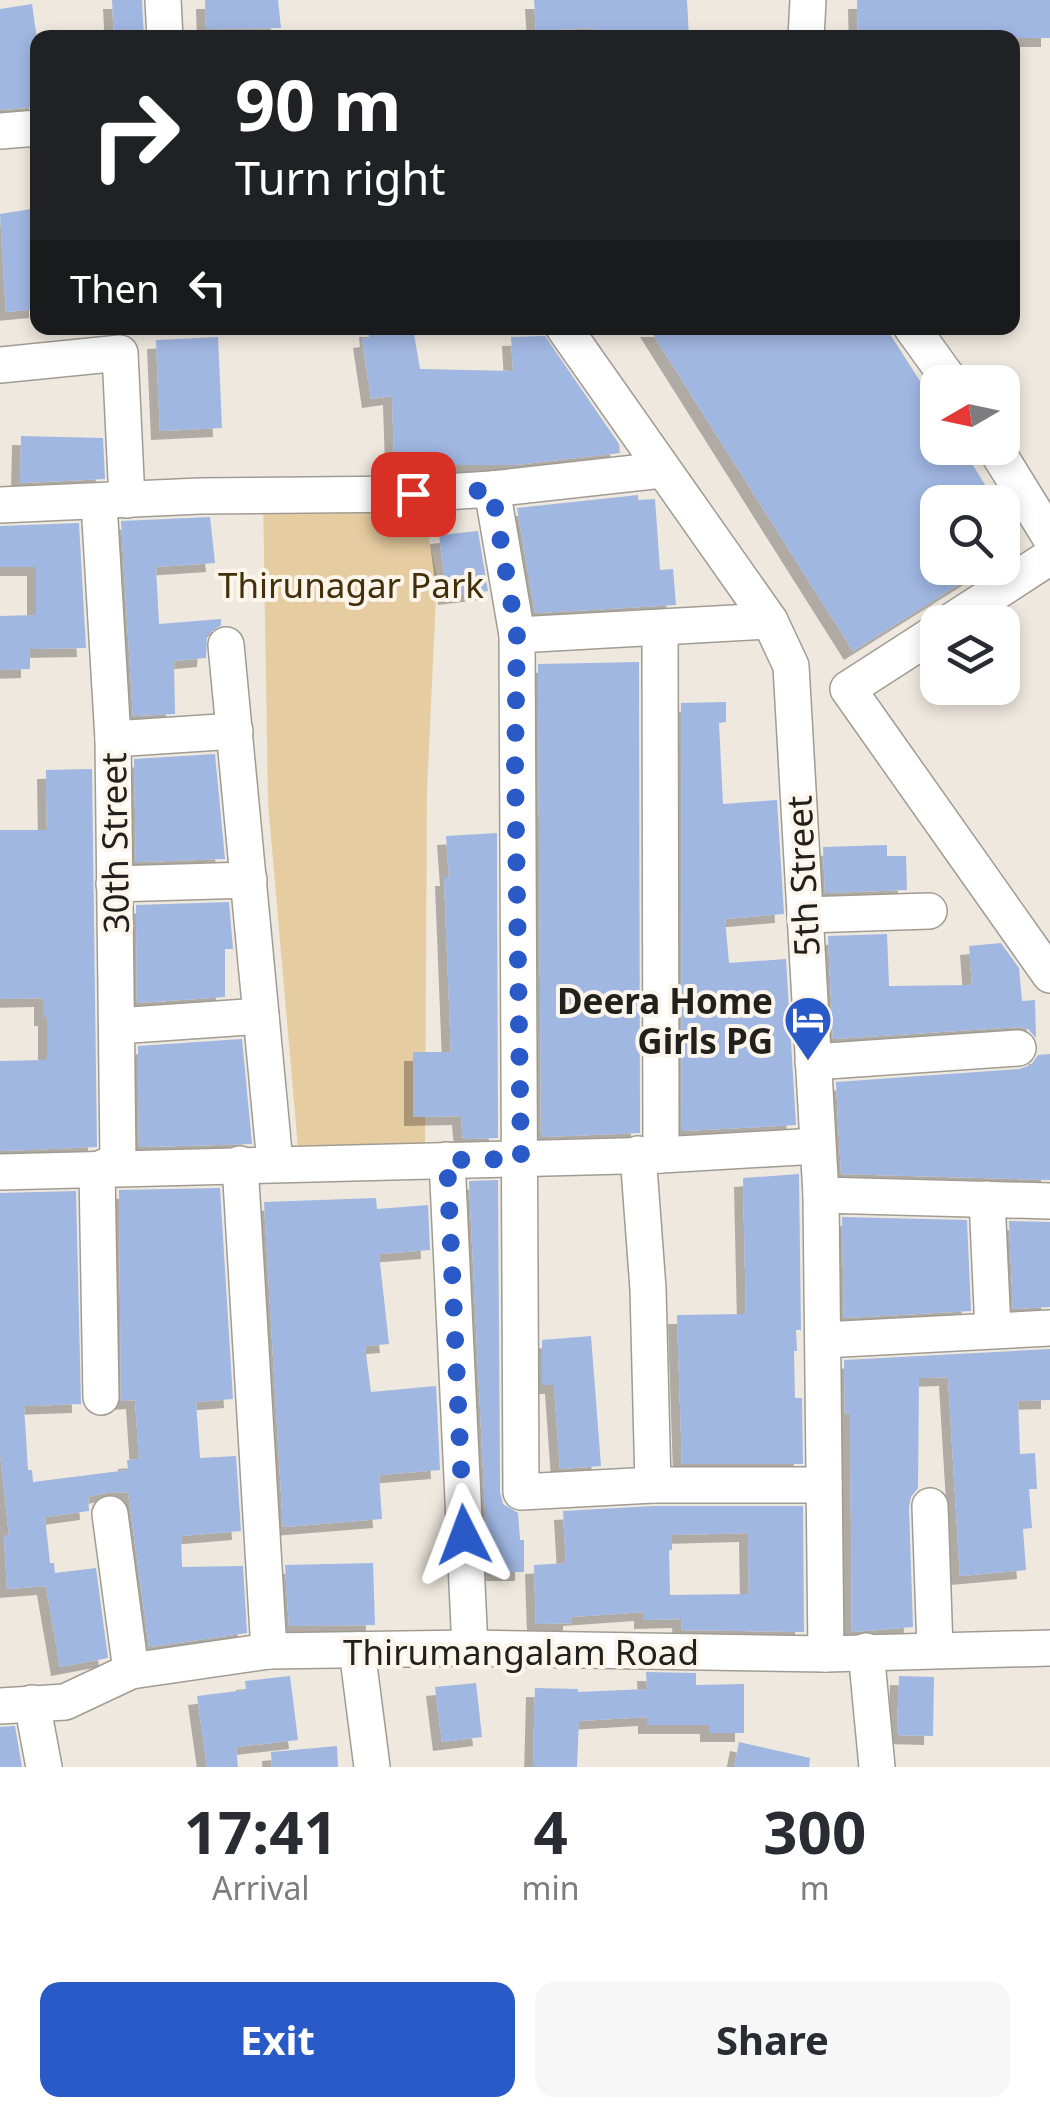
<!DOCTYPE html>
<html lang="en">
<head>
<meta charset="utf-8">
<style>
	body { margin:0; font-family:"Noto Sans",sans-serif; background:#f7f7f7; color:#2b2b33; height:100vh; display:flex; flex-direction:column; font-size:38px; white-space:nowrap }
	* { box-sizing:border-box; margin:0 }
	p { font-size:32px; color:#7c7c81 }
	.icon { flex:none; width:55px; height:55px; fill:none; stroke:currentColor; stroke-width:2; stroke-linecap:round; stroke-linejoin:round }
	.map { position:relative; height:1767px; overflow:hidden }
	.drawer { display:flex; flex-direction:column; background:#fff; flex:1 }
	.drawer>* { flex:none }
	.top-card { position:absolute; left:30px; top:30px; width:990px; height:305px; border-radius:20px; box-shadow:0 5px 15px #0003; background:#202124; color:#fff; overflow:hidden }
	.needle { width:65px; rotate:261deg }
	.controls { position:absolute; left:920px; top:365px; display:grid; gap:20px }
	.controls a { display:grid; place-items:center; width:100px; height:100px; border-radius:20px; background:#fff; box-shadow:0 5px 15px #0003; font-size:50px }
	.pin { position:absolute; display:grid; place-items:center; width:85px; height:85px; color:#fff; margin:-42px; border-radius:20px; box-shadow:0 5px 15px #0006 }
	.me { position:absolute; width:110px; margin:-55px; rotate:357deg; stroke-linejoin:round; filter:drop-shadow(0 0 8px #0008) }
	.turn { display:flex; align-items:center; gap:35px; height:210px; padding:0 40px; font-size:45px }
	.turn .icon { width:130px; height:130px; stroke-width:2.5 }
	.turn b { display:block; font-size:70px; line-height:85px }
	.then { display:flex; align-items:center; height:95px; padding:0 40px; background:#0003; gap:20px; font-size:38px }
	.eta { display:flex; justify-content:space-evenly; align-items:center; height:170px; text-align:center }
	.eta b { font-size:60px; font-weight:700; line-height:70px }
	.cta { display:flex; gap:20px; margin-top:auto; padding:20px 40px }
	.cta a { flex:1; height:115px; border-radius:20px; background:#295ac8; color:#fff; font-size:40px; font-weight:700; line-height:115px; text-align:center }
	.cta a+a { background:#f7f7f7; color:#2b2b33 }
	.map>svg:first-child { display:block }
</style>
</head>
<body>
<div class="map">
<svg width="1050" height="1767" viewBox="0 0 1050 1767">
	<defs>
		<filter id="shadow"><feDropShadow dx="-9" dy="9" stdDeviation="0" flood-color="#0004"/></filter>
	</defs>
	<rect width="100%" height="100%" fill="#eee8de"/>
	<polygon fill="#e6cca1" points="415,478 437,575 427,790 425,1143 298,1148 268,802 263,493"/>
	<g fill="#a0b7e2" fill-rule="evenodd" filter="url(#shadow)">
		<polygon points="112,0 142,0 144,38 114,38"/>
		<polygon points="205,0 278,0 281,28 206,29"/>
		<polygon points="534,0 687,0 689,38 594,38 594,28 536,31"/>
		<polygon points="857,0 1050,0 1050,38 858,38"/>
		<polygon points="32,4 38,46 38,107 0,110 0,9"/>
		<polygon points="38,208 38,309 6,312 0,214"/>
		<polygon points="368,328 413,328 420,369 513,371 511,337 545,336 619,444 620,453 514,465 457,465 437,463 437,456 394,456 392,396 371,399 362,339 369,338"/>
		<polygon points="649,328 886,328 938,409 938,448 962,448 996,502 938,502 938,568 985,568 853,651"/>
		<polygon points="218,337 222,428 160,431 156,340"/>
		<polygon points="21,436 103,438 105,479 20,483"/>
		<polygon points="638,495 638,500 655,499 660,570 673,569 676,605 535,613 517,508"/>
		<polygon points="210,517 215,563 156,567 159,624 221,619 221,625 207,635 206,658 174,661 175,714 133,716 121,521"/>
		<polygon points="79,523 86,648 30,649 30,669 0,670 0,616 36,615 36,567 0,567 0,526"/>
		<polygon points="478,531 488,591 447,596 439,535"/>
		<polygon points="639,662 640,1133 541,1137 538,664"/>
		<polygon points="726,702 726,722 719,723 723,804 777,800 784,914 725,919 729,963 786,959 796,1125 682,1131 681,703"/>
		<polygon points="215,754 225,859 136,862 134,759"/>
		<polygon points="92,769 97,1147 0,1151 0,1061 46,1060 47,1057 47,1017 43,1017 43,998 0,999 0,830 47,830 46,770"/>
		<polygon points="497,833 498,1138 463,1139 461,1116 413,1117 413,1052 451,1052 444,877 449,877 446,836"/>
		<polygon points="887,845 887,856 906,856 907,890 825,893 823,847"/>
		<polygon points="229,902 233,949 225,949 225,997 137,1003 136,905"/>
		<polygon points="887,934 889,986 972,985 969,946 1001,943 1019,968 1022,1001 1035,1000 1036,1038 1028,1029 1017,1027 833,1039 828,936"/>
		<polygon points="242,1039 252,1144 139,1147 138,1046"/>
		<polygon points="1050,1054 1050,1180 841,1174 836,1082 1019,1069 1031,1065 1038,1055"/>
		<polygon points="799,1174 801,1330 796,1330 797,1351 794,1351 795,1398 802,1398 803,1464 682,1464 677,1315 746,1314 743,1178"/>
		<polygon points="498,1180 500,1492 503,1504 518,1513 520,1540 524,1540 524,1572 488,1572 469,1181"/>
		<polygon points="220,1188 233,1399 196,1402 200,1458 236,1456 241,1531 181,1536 182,1567 243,1566 247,1633 149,1647 128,1492 106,1493 88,1497 89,1511 45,1517 50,1563 54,1563 55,1573 96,1568 108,1658 60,1667 46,1586 7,1589 4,1535 9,1535 0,1453 0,1193 76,1191 81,1404 24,1406 28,1470 32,1470 33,1482 128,1470 127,1460 139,1459 135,1400 121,1401 119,1190"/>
		<polygon points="376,1198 377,1209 428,1205 430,1250 379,1254 389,1344 365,1346 371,1392 436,1386 440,1470 379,1475 382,1519 283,1527 264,1202"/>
		<polygon points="842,1217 967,1220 971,1311 844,1318"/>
		<polygon points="1009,1221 1050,1222 1050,1307 1013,1309"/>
		<polygon points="591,1336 601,1466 560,1469 554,1385 542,1385 542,1340"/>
		<polygon points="1050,1349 1050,1400 1018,1401 1020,1454 1035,1453 1037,1489 1029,1489 1032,1528 1023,1529 1026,1570 960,1576 948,1377 919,1378 918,1488 911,1497 909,1507 913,1627 852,1632 850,1413 845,1414 844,1360"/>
		<path d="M654,1506h149l1,126 -122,-2 -1,-11 -38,1v-8l-71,5v6l-36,1 -2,-59 32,-2 -3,-52zM748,1533l1,61 -79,1 -1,-45h3v-15z"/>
		<polygon points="373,1563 375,1625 289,1626 285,1565"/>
		<polygon points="646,1672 696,1673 696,1685 744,1684 744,1733 709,1733 709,1725 647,1725 647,1717 579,1721 577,1767 533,1767 535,1688 578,1689 578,1692 647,1689"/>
		<polygon points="290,1676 298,1740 236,1747 238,1767 207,1767 197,1696 246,1690 245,1681"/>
		<polygon points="899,1676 934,1677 933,1736 897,1735"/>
		<polygon points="476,1683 482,1737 442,1742 435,1687"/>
		<polygon points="15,1726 22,1767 0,1767 0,1727"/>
		<polygon points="739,1742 810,1758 809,1767 734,1767"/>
		<polygon points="337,1746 338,1767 272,1767 271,1752"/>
	</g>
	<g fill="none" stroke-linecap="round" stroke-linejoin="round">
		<g stroke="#a19c93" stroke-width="38">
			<g id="minor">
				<polyline points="163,0 165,38"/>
				<polyline points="806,38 808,0"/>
				<polyline points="0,131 38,128"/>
				<polyline points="564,328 770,621 791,666 821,1195"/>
				<polyline points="912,328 951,382"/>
				<polyline points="0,365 120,353 127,500"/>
				<polyline points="995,448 1050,537"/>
				<polyline points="492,489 517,635 521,1492 653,1485 648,1289 638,1154"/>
				<polyline points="99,503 113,739 118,1161 97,1170 101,1397"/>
				<polyline points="0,505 200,496 413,494 492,489 662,470"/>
				<polyline points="950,622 1050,557"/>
				<polyline points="660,629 661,1155"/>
				<polyline points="938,631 848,689 1050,975"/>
				<polyline points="517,635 770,621"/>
				<polyline points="226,645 275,1163"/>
				<polyline points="113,739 235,731"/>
				<polyline points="114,884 249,880"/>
				<polyline points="805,915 929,911"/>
				<polyline points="117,1026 261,1016"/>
				<polyline points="813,1062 1018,1048"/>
				<polyline points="447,1160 470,1648"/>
				<polyline points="240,1164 269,1651"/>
				<polyline points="0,1172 661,1155 817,1146"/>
				<polyline points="987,1199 993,1330"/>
				<polyline points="823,1340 1050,1328"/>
				<polyline points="653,1485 824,1485"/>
				<polyline points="930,1506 935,1649"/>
				<polyline points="110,1514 131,1671"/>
				<polyline points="357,1650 372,1767"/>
				<polyline points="866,1651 877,1767"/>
				<polyline points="826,1654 821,1195 1050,1201"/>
				<polyline points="32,1703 44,1767"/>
				<polyline points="0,1706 65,1702 131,1671 269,1651 470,1648 826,1654 1050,1648"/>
			</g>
		</g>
		<use href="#minor" stroke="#fff" stroke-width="35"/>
	</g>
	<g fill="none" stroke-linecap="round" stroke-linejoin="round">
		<polyline stroke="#295ac8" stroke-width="18" stroke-dasharray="0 32.4" points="413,494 492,490 517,636 515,764 521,1159 447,1160 464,1535"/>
	</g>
	<defs>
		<g id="hotel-pin" transform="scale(2.5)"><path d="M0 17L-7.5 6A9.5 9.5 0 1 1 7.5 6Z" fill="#295ac8" stroke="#fbf5eb"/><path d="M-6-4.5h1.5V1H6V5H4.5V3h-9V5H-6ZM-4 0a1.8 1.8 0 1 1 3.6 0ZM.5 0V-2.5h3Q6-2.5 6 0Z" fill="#fff"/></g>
	</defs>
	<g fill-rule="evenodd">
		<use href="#hotel-pin" x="808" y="1020"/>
	</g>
	<g text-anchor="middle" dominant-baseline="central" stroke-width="8" stroke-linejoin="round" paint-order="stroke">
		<g font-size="35" fill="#43300b" stroke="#fbf5eb">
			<text x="351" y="584">Thirunagar Park</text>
		</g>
		<g font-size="35" fill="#22201c" stroke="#fbf5eb">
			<text transform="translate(114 843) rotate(-91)">30th Street</text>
			<text transform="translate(802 876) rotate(-93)">5th Street</text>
			<text x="521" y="1651">Thirumangalam Road</text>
		</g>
		<g font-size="35" font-weight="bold" fill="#22201c" stroke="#fbf5eb" text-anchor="end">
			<text x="773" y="1000">Deera Home<tspan x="773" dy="40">Girls PG</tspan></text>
		</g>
	</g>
</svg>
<div class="controls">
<a><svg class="needle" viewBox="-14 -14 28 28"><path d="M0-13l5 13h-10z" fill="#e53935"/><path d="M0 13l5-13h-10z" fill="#7c7c81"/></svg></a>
<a><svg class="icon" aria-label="search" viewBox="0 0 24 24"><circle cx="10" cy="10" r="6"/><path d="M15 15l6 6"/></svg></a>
<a><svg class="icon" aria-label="layers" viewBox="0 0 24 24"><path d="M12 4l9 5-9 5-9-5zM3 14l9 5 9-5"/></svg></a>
</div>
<div class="pin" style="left:413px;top:494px;background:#d93025"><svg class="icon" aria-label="arrive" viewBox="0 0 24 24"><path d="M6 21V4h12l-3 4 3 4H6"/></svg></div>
<svg class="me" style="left:464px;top:1535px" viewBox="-20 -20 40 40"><path d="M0-17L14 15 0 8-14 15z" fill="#295ac8" stroke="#fff" stroke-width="4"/></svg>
<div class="top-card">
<div class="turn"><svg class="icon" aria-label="right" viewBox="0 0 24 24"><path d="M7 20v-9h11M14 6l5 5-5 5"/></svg><div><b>90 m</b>Turn right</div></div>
<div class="then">Then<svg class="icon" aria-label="left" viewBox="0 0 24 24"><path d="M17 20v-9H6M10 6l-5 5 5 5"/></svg></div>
</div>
</div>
<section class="drawer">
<div class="eta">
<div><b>17:41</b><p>Arrival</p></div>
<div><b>4</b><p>min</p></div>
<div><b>300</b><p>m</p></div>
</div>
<div class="cta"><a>Exit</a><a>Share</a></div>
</section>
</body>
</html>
